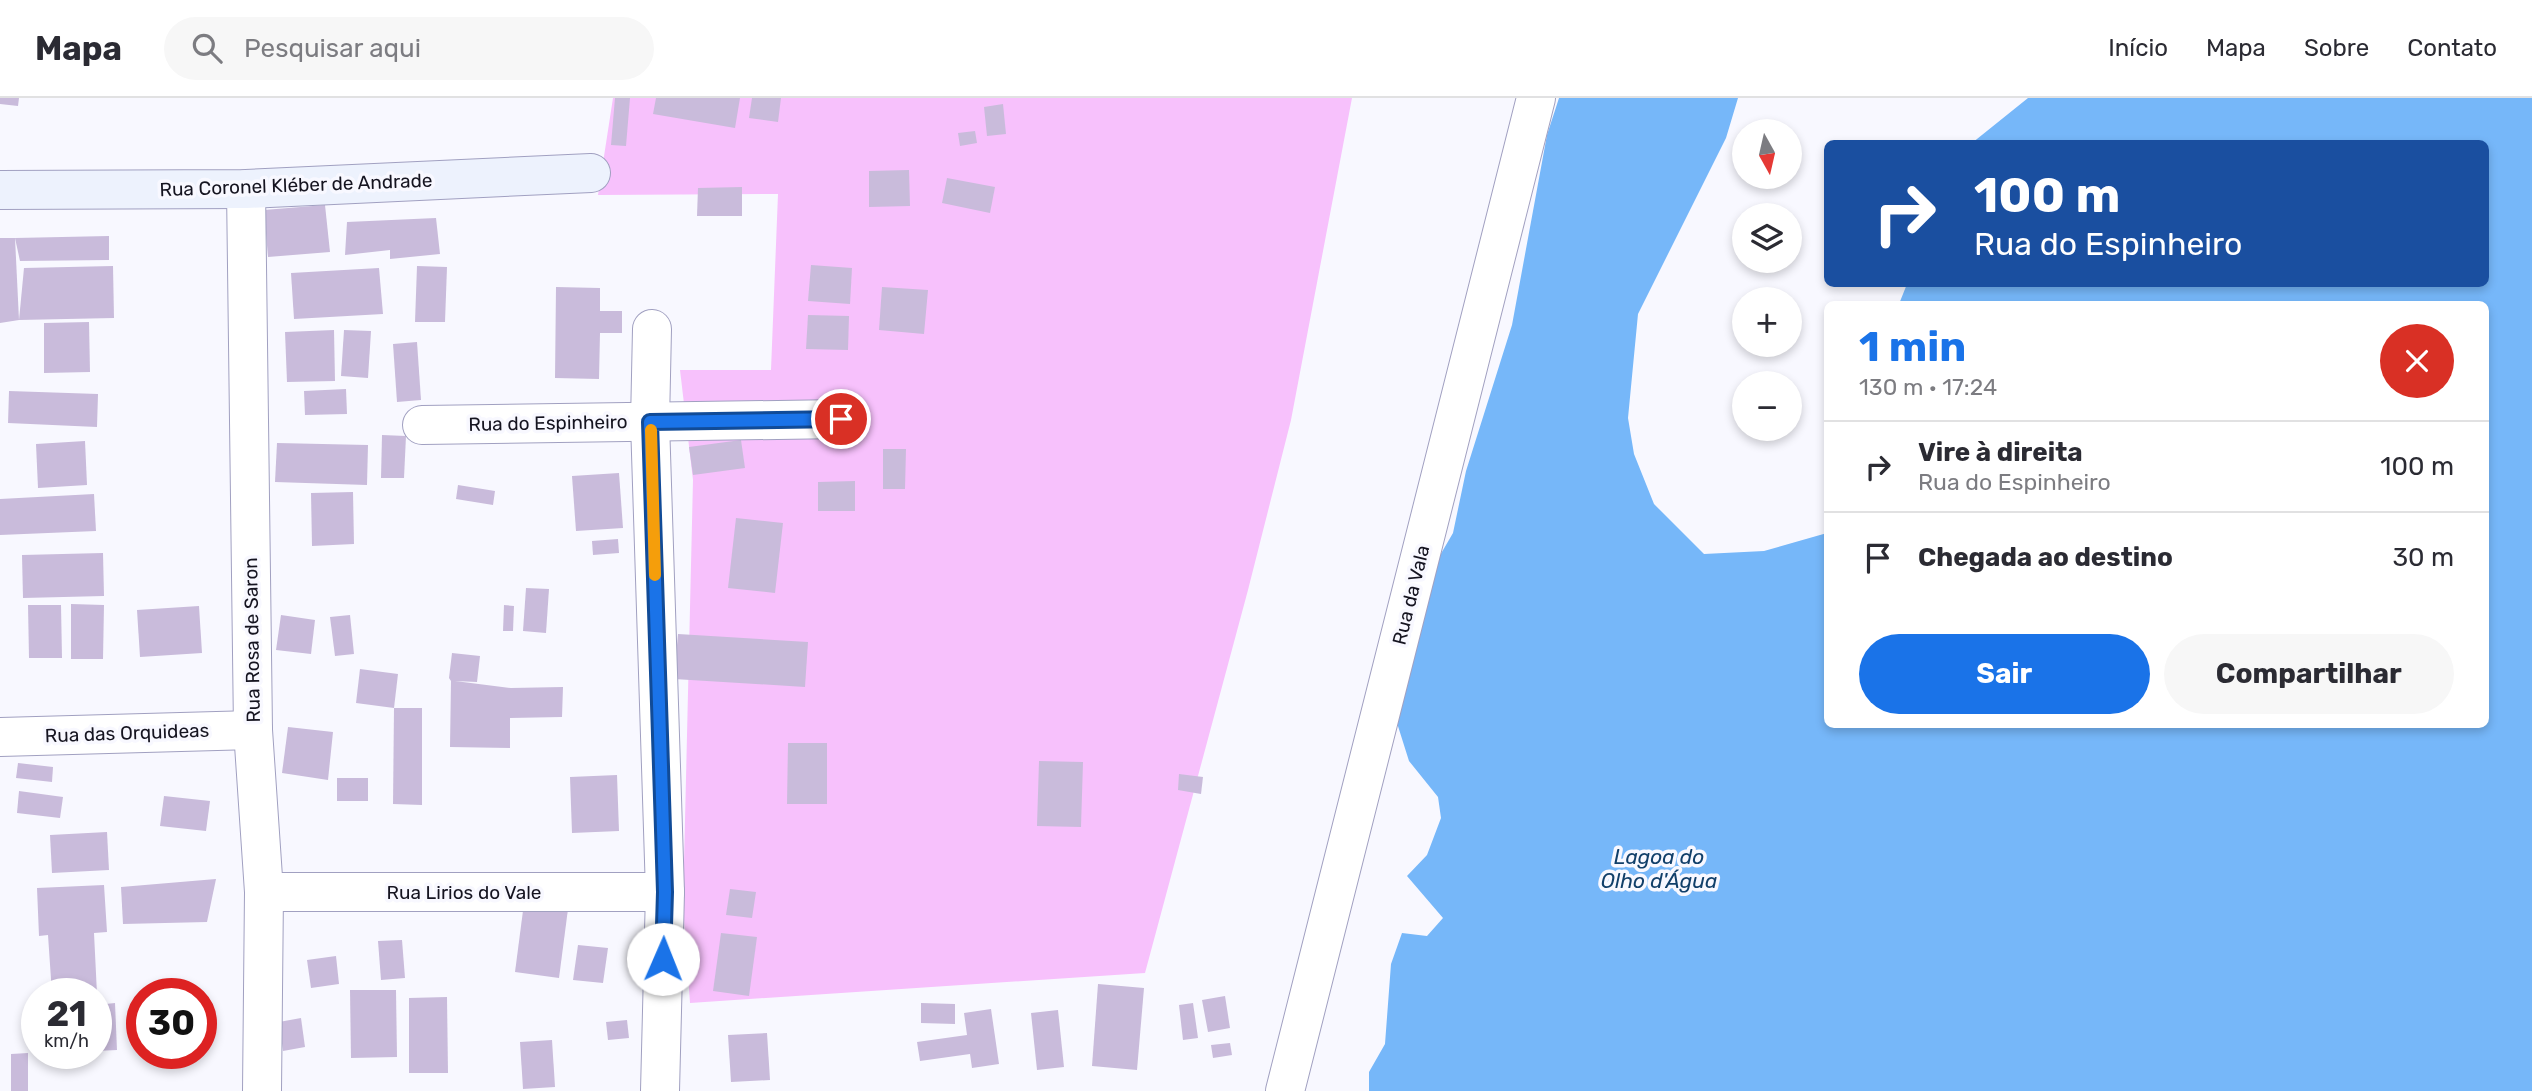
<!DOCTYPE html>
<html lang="pt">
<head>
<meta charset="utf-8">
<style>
	body { margin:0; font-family:Rubik,sans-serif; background:#f7f7f7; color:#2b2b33; height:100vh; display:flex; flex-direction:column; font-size:26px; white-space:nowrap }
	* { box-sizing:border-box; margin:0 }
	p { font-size:23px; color:#7c7c81 }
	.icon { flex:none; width:38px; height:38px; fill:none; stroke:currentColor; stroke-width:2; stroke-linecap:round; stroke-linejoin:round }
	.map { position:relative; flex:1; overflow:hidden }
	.side { position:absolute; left:1824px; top:203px; width:665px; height:427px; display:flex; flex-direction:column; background:#fff; border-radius:10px; box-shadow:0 4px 10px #0003 }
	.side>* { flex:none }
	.guide { position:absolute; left:1824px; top:42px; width:665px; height:147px; border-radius:10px; box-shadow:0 4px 10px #0003; background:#1a4fa0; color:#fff; overflow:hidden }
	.needle { width:46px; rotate:172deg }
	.tools { position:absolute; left:1732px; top:21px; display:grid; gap:14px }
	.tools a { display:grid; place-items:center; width:70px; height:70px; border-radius:50%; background:#fff; box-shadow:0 4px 10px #0003; font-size:35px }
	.speed { position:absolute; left:21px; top:880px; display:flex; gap:14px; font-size:35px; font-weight:700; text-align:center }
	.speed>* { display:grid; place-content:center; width:91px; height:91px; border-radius:50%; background:#fff; box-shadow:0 4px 10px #0003; line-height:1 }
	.speed small { font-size:18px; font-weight:400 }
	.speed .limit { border:10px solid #d22; background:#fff; color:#111 }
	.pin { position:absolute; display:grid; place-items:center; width:60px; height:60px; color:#fff; margin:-30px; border:4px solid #fff; border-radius:50%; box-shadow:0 2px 7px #0007 }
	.me { position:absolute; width:77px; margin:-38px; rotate:1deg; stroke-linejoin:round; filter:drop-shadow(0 0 5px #0008) }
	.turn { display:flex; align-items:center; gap:24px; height:147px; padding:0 35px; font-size:32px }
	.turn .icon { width:91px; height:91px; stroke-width:2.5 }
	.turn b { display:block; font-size:49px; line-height:60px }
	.round { display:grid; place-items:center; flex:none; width:74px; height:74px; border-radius:37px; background:#f7f7f7 }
	.overview { display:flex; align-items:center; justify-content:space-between; height:119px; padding:0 35px }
	h1 { font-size:42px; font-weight:700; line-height:52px; color:#1a73e8 }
	.action { display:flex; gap:14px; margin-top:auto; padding:14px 35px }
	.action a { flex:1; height:80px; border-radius:42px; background:#1a73e8; color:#fff; font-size:28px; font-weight:700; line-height:80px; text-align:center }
	.action a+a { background:#f7f7f7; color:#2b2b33 }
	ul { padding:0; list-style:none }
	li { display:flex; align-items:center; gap:21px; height:91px; padding:0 35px; border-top:2px solid #e1e1e2 }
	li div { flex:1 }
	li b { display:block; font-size:26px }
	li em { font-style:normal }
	header { display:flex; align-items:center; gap:42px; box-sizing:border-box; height:98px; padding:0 35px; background:#fff; border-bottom:2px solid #e1e1e2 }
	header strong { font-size:33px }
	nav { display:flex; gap:38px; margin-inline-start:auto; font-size:24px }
	.search { width:490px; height:63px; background:#f7f7f7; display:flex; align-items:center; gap:18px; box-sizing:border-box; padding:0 24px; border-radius:38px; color:#7c7c81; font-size:26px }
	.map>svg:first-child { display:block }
</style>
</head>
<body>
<header>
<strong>Mapa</strong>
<div class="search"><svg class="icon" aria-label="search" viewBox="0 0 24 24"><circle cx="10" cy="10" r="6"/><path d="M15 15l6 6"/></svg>Pesquisar aqui</div>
<nav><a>Início</a><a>Mapa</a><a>Sobre</a><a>Contato</a></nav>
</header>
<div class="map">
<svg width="2532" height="993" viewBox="0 0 2532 993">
	<rect width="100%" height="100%" fill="#f8f8ff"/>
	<polygon fill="#f7c1fc" points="613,0 1352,0 1291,322 1248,492 1145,875 690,905 683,808 693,382 680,272 771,272 778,96 598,97"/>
	<polygon fill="#76b7f9" points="1559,0 1738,0 1726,40 1638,216 1628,320 1634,356 1654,406 1704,456 1764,453 1827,435 1827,626 2485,626 2485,206 1899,206 1907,186 2485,186 2485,46 1972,45 2028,0 2532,0 2532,993 1369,993 1369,974 1385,946 1391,866 1402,835 1427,838 1443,820 1407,778 1427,757 1441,720 1438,699 1409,663 1397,625 1432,471 1453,435 1466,373 1512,227 1547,37"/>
	<g fill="#c9bbdb">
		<polygon points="0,0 19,0 18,8 0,6"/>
		<polygon points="615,0 630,0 626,48 611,47"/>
		<polygon points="656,0 740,0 735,30 653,16"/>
		<polygon points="752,0 781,0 778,24 749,20"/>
		<polygon points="1003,6 1006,36 987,38 984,9"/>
		<polygon points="975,33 977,45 960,48 958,35"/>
		<polygon points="909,72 910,108 869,109 869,73"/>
		<polygon points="947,80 995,89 990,115 942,105"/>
		<polygon points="742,89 742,118 697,118 698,90"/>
		<polygon points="325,107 330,154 268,159 264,112"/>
		<polygon points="436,120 440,156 390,161 390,152 345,157 347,124"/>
		<polygon points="109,138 109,162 20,163 15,140"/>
		<polygon points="0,140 15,140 19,222 0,225"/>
		<polygon points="811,167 852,170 850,206 808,203"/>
		<polygon points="113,168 114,220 19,222 24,170"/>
		<polygon points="417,168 447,169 445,224 415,224"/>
		<polygon points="379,170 383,216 294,221 291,175"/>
		<polygon points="556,189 600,190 600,213 622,213 622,235 600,235 599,281 555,280"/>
		<polygon points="882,189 928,192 924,236 879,232"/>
		<polygon points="808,217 849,218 848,252 806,251"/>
		<polygon points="89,224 90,274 44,275 44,225"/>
		<polygon points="334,232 335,283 287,284 285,234"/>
		<polygon points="344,232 371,233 368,280 341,278"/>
		<polygon points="417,244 421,302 397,304 393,246"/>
		<polygon points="346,291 347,316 305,317 304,293"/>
		<polygon points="9,293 98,296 97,329 8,325"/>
		<polygon points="382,337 406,338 404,380 381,380"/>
		<polygon points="741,342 745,370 693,377 689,349"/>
		<polygon points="85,343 87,387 38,390 36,346"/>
		<polygon points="277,345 368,347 367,387 275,384"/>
		<polygon points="883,351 906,351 905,391 883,391"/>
		<polygon points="619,375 623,430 576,433 572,378"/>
		<polygon points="855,383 855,413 818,413 818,384"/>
		<polygon points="458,387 495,393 493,407 456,401"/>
		<polygon points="353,394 354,446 312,448 311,395"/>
		<polygon points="94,396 96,433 0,437 0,401"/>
		<polygon points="736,420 783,425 775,495 728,490"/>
		<polygon points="618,441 619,455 593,457 592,443"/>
		<polygon points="103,455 104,498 23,500 22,457"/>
		<polygon points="526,490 549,491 546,535 523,533"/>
		<polygon points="71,506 104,507 103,561 71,561"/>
		<polygon points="28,507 61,507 62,560 29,560"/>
		<polygon points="504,507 514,508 513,533 503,533"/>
		<polygon points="199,508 202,555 140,559 137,512"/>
		<polygon points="281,517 315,522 311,556 276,552"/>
		<polygon points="350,517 354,556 335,558 330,519"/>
		<polygon points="678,536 808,544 805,589 674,581"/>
		<polygon points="452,555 480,558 477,584 455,583 511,590 563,589 562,619 510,620 510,650 450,649 451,583 449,580"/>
		<polygon points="360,571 398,576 394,610 356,605"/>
		<polygon points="394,610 422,610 422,707 393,706"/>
		<polygon points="288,629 333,634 328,682 282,675"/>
		<polygon points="788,645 827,645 827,706 787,706"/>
		<polygon points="1039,663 1083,664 1081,729 1037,728"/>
		<polygon points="18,665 53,669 52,684 16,680"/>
		<polygon points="1179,676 1203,679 1201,696 1178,692"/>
		<polygon points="617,677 619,733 572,735 570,679"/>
		<rect x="337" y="680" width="31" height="23"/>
		<polygon points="19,693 63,699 60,720 17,715"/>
		<polygon points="164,698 210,703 206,733 160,728"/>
		<polygon points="107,734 109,772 52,775 50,737"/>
		<polygon points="216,781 207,824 123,826 121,789"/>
		<polygon points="104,787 107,834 94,835 97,896 52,896 48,837 39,838 37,790"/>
		<polygon points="730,791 756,794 752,820 726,817"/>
		<polygon points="524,805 568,811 559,880 515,874"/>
		<polygon points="721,835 757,839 749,898 713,893"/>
		<polygon points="402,842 405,880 381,882 378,843"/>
		<polygon points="578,847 608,850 603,885 573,882"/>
		<polygon points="336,858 339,886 311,890 307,862"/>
		<polygon points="1098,886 1144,890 1137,972 1092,968"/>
		<polygon points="350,892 396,892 397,959 351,960"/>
		<polygon points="1225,898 1230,930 1208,934 1202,902"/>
		<polygon points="447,899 448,975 409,975 409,900"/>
		<polygon points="115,905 117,952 96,953 96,907"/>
		<polygon points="921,905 955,906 955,926 921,925"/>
		<polygon points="1193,905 1198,940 1183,942 1179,907"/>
		<polygon points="991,911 999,966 972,970 970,956 920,963 917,944 967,937 964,915"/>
		<polygon points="1058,912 1064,969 1037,972 1031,915"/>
		<polygon points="301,920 305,949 283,953 279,924"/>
		<polygon points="627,922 629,940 608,942 606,924"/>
		<polygon points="767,935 770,982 731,984 728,937"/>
		<polygon points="552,942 555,989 523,991 520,944"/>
		<polygon points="1230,945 1232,957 1213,960 1211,947"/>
		<polygon points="28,955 28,993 11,993 11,956"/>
	</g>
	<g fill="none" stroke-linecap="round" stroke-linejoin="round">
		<g stroke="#a1a0c1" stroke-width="40">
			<g id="minor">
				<polyline points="246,91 253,632 264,794 262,993"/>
				<polyline points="652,231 650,324 665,794 660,993"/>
				<polyline points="422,327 841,321"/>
				<polyline points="0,639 253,632"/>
				<polyline points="264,794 665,794"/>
				<polyline points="1285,993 1536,0"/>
			</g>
		</g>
		<g stroke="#a1a0c1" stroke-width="40">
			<polyline id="secondary" points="0,92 246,91 591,75"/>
		</g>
		<use href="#minor" stroke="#fff" stroke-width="38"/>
		<use href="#secondary" stroke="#edf2fd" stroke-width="38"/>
	</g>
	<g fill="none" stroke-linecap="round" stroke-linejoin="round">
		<g stroke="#114b97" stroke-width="18">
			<polyline id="route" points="663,861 665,794 650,324 841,321"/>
		</g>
		<use href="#route" stroke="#1a73e8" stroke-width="12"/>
		<polyline stroke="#f59e0b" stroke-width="12" points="651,332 655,477"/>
	</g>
	<g text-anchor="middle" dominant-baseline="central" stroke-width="7" stroke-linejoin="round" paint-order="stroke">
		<g font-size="19" fill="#151420" stroke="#f8f8ff">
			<text transform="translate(296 87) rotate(-2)">Rua Coronel Kléber de Andrade</text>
			<text transform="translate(548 325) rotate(-1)">Rua do Espinheiro</text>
			<text transform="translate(1411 497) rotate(-76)">Rua da Vala</text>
			<text transform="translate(252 542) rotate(-91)">Rua Rosa de Saron</text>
			<text transform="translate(127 635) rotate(-2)">Rua das Orquideas</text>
			<text x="464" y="794">Rua Lirios do Vale</text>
		</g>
		<g font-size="21" font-style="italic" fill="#113f6a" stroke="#f8f8ff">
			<text x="1659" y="758">Lagoa do<tspan x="1659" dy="24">Olho d'Água</tspan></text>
		</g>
	</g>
</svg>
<div class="tools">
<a><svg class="needle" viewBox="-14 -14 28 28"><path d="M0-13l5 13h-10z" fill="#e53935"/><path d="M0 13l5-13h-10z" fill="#7c7c81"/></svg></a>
<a><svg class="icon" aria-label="layers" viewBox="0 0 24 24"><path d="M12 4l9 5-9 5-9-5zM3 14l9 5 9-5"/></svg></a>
<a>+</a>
<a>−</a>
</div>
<div class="speed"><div>21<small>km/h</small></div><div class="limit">30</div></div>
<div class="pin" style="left:841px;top:321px;background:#d93025"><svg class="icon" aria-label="arrive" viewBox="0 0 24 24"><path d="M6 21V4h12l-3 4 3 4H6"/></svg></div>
<svg class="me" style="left:663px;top:861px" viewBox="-20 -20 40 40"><circle r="19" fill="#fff"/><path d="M0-13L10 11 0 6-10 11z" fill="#1a73e8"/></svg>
<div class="guide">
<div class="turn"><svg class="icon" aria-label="right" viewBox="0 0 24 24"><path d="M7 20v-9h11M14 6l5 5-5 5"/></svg><div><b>100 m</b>Rua do Espinheiro</div></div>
</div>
<section class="side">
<div class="overview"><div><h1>1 min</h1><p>130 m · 17:24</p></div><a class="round" style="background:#d93025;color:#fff"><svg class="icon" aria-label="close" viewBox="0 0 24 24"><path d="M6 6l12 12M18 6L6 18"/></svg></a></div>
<ul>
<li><svg class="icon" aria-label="right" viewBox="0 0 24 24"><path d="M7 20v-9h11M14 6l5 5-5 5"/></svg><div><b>Vire à direita</b><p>Rua do Espinheiro</p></div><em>100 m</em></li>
<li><svg class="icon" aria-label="arrive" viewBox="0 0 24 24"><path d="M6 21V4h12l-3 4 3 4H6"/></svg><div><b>Chegada ao destino</b></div><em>30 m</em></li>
</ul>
<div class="action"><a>Sair</a><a>Compartilhar</a></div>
</section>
</div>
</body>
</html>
